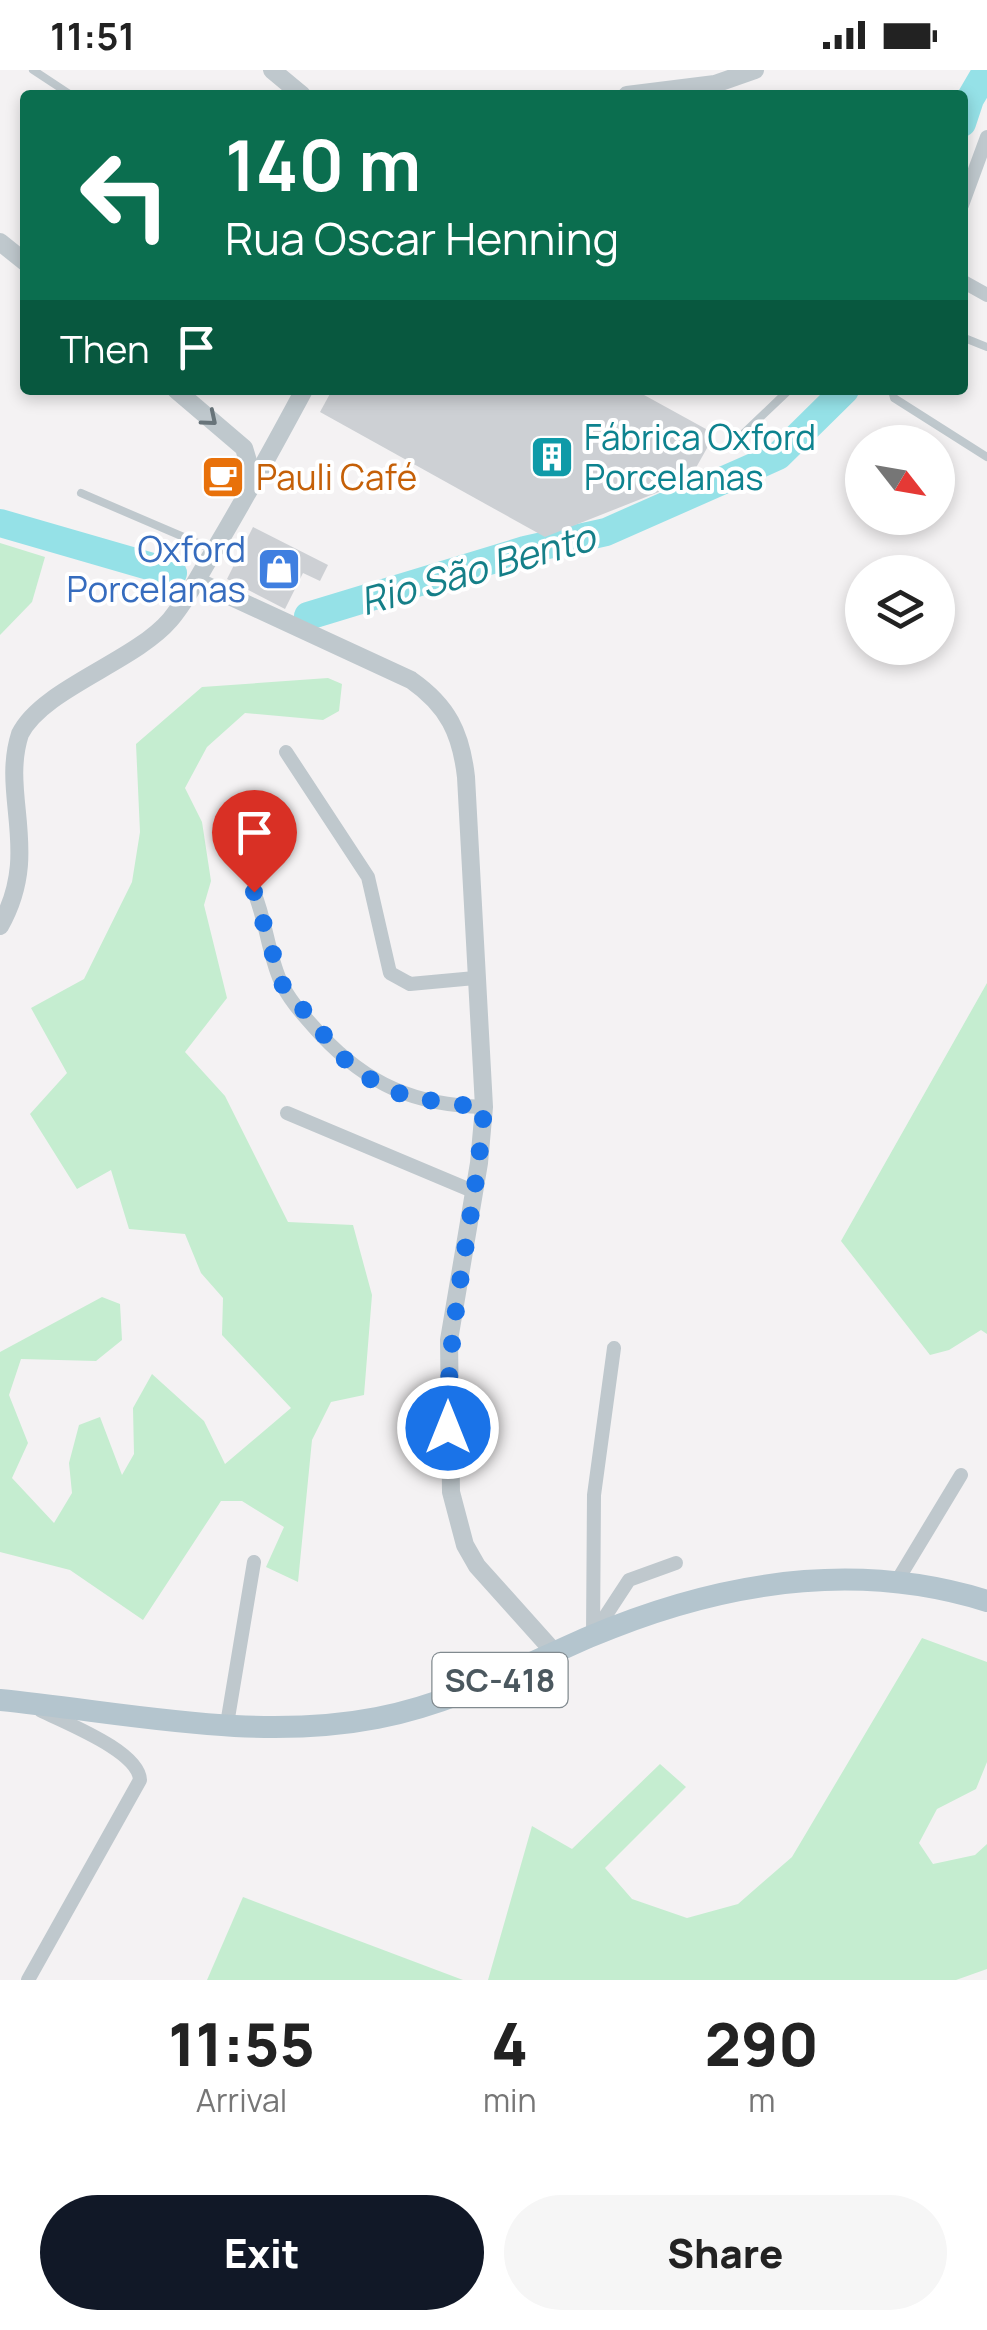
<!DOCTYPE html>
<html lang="en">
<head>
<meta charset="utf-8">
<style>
	body { margin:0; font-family:Manrope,sans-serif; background:#f6f6f6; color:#222; height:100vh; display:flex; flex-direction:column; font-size:38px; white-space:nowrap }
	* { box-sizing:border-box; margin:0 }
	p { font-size:32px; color:#767676 }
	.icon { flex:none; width:55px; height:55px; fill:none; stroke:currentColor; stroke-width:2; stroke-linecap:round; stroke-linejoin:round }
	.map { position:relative; height:1910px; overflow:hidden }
	.details { display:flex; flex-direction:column; background:#fff; flex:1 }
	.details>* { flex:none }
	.banner { position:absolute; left:20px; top:20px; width:948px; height:305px; border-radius:10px; box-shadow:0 5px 15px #0003; background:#0b6e4f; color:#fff; overflow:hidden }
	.needle { width:65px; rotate:121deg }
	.controls { position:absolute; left:845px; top:355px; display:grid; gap:20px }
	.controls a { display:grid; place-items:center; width:110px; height:110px; border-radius:50%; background:#fff; box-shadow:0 5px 15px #0003; font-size:50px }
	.pin { position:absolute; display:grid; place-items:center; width:85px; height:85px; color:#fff; margin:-102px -42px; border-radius:50% 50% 50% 0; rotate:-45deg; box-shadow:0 0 10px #0007 }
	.pin .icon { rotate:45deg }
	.me { position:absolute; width:110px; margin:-55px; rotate:0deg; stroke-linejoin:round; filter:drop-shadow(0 0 8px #0008) }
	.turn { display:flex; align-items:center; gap:35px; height:210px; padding:0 40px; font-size:45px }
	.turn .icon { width:130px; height:130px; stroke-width:2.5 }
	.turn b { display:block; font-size:70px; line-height:85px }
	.then { display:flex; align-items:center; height:95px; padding:0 40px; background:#0003; gap:20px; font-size:38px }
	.eta { display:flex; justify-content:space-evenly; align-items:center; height:170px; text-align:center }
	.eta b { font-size:60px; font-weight:800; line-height:70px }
	.primary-button { display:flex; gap:20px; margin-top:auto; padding:20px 40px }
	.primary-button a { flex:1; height:115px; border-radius:60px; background:#111827; color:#fff; font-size:40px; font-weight:800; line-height:115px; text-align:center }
	.primary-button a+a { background:#f6f6f6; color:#222 }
	.status { display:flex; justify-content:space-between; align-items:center; height:70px; padding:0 50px; background:#fff; direction:ltr }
	.status svg { height:28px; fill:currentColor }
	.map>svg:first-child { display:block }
</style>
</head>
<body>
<div class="status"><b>11:51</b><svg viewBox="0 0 49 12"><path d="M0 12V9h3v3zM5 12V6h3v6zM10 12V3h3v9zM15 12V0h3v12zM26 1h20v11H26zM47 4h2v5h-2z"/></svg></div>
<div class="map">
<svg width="987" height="1910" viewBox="0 0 987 1910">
	<rect width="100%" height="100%" fill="#f4f2f3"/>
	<g fill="#c5edd0">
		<polygon points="0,473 45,487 32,532 0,565"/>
		<polygon points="328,608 342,614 339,641 323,650 245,643 207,677 185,718 202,752 211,811 204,835 227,928 185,982 225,1026 288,1152 353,1155 372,1225 364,1325 331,1332 312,1370 298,1512 266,1497 284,1457 242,1431 221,1431 143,1550 70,1500 0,1482 0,1282 102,1227 120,1234 122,1270 96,1291 21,1289 9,1325 28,1373 12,1408 54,1453 72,1423 69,1393 79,1355 100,1347 122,1405 134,1384 133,1338 152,1304 204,1351 225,1394 291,1338 222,1265 223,1228 201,1203 185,1164 129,1159 111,1100 77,1119 30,1044 67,1003 31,938 84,909 132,812 140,762 136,674 202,617"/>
		<polygon points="987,913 987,1264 981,1260 949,1280 930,1285 841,1171"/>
		<polygon points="922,1568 987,1592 987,1692 976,1719 937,1739 919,1773 933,1794 975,1785 987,1774 987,1899 956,1910 488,1910 532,1756 572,1779 660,1694 686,1717 605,1798 632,1829 687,1848 738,1834 792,1787"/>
		<polygon points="243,1827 463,1910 207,1910"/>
	</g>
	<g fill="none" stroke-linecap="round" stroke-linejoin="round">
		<g stroke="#95e1e7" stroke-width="28">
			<polyline points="962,53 970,29 987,0"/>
			<polyline points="0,453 173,503"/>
			<polyline points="308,546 525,480 606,462 778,386 845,320"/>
		</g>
	</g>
	<g fill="#cdd0d4">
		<polygon points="332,320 635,320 715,364 689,410 545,467 320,342"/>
		<polygon points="253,457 328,495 320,511 303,503 285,539 227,509"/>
	</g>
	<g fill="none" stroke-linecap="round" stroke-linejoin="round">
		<g stroke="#bfc8cd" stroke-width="8">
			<polyline points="33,0 71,25"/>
			<polyline points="962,267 987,277"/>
			<polyline points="892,320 894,328 987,387"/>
			<polyline points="744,363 789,320"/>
			<polyline points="81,423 214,480"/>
		</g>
		<g stroke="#bfc8cd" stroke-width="14">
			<polyline points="962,135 987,67"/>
			<polyline points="962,211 987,225"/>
			<polyline points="286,682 368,807 390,903 410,914 475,908"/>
			<path d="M254,822c12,29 14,60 26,88 9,21 26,38 41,55 47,50 94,70 163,72"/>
			<polyline points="287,1043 475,1122"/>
			<polyline points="897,1511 961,1405"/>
			<polyline points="593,1565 629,1510 676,1493"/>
			<polyline points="593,1566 594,1425 614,1278"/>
			<polyline points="227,1654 254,1492"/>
			<path d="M28,1910l112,-200c-1,-29 -75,-57 -100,-70"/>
		</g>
		<g stroke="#bfc8cd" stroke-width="18">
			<polyline points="272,0 302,25"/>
			<polyline points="627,25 715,14 755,0"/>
			<polyline points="0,172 25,192"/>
			<polyline points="176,320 244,378 255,414"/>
			<path d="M197,511l214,99c37,26 50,53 55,97l18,330 -5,56 -30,177 2,152 14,53 12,21 78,87"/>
			<path d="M0,856c42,-74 0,-130 20,-192 22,-45 114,-72 150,-114 18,-21 30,-47 45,-71 31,-52 60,-105 89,-159"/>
		</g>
		<path stroke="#b4c5ce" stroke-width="22" d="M0,1630c123,12 254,42 377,18 77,-15 141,-50 212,-81 127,-54 264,-78 398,-36"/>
	</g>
	<defs><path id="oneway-chevron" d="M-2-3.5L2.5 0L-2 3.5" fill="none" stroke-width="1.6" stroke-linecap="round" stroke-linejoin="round" transform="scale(2.5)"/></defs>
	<use stroke="#68747a" href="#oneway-chevron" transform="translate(210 349) rotate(40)"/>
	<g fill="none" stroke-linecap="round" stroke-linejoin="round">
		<path stroke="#1a73e8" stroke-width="18" stroke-dasharray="0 32.4" d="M254,822l28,92 61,74 23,19 41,20 77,11c-8,108 -38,211 -36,320"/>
	</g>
	<defs>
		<g id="building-square" transform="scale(2.25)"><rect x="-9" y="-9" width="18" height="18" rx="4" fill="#0f9aa8" stroke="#fff"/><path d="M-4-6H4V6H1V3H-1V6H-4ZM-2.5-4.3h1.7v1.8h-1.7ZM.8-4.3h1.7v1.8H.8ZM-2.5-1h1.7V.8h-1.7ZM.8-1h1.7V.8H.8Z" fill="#fff"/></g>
		<g id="cafe-square" transform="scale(2.25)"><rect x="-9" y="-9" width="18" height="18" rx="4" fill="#e8710a" stroke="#fff"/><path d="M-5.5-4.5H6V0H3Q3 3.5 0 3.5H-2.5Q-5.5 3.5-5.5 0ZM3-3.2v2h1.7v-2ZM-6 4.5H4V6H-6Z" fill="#fff"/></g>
		<g id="shop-square" transform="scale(2.25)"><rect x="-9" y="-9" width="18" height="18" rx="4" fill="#3f7fe0" stroke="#fff"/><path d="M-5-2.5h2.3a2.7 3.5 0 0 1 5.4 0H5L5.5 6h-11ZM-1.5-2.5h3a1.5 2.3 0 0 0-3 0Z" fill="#fff"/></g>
	</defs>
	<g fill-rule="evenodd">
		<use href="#building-square" x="552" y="387"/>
		<use href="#cafe-square" x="223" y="407"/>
		<use href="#shop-square" x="279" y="499"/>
	</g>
	<g text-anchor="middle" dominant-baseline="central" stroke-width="8" stroke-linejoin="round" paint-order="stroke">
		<rect fill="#fff" stroke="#818a8f" stroke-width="2.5" x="432.5" y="1583" width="135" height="54" rx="8"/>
		<g font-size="32" font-weight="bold" fill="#4b585f">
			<text x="500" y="1610">SC-418</text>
		</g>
		<g font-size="35" fill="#0d838f" stroke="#fff" text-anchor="start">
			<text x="584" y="367">Fábrica Oxford<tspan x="584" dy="40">Porcelanas</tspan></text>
		</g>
		<g font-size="35" fill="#c56008" stroke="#fff" text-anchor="start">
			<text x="256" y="407">Pauli Café</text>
		</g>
		<g font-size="35" fill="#366cbe" stroke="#fff" text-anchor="end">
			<text x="246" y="479">Oxford<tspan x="246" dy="40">Porcelanas</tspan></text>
		</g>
		<g font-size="38" font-style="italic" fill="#157f88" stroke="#fff">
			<text transform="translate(477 498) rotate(-16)">Rio São Bento</text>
		</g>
	</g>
</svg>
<div class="controls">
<a><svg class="needle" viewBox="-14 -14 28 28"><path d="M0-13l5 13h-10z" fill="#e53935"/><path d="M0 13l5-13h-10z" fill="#767676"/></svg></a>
<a><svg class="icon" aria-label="layers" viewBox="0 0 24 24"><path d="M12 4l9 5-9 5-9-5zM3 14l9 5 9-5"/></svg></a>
</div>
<div class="pin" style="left:254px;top:822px;background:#d93025"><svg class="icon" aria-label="arrive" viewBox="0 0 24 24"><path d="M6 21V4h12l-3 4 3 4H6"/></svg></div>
<svg class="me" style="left:448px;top:1358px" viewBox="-20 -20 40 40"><circle r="17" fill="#1a73e8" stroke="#fff" stroke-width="3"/><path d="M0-11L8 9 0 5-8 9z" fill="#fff"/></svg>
<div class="banner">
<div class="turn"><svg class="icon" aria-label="left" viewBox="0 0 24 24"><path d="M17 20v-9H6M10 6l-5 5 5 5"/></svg><div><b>140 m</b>Rua Oscar Henning</div></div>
<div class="then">Then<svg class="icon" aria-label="arrive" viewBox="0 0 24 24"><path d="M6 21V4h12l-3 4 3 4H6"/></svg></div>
</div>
</div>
<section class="details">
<div class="eta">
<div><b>11:55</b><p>Arrival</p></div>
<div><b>4</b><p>min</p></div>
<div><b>290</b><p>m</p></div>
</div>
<div class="primary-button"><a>Exit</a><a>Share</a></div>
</section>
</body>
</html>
